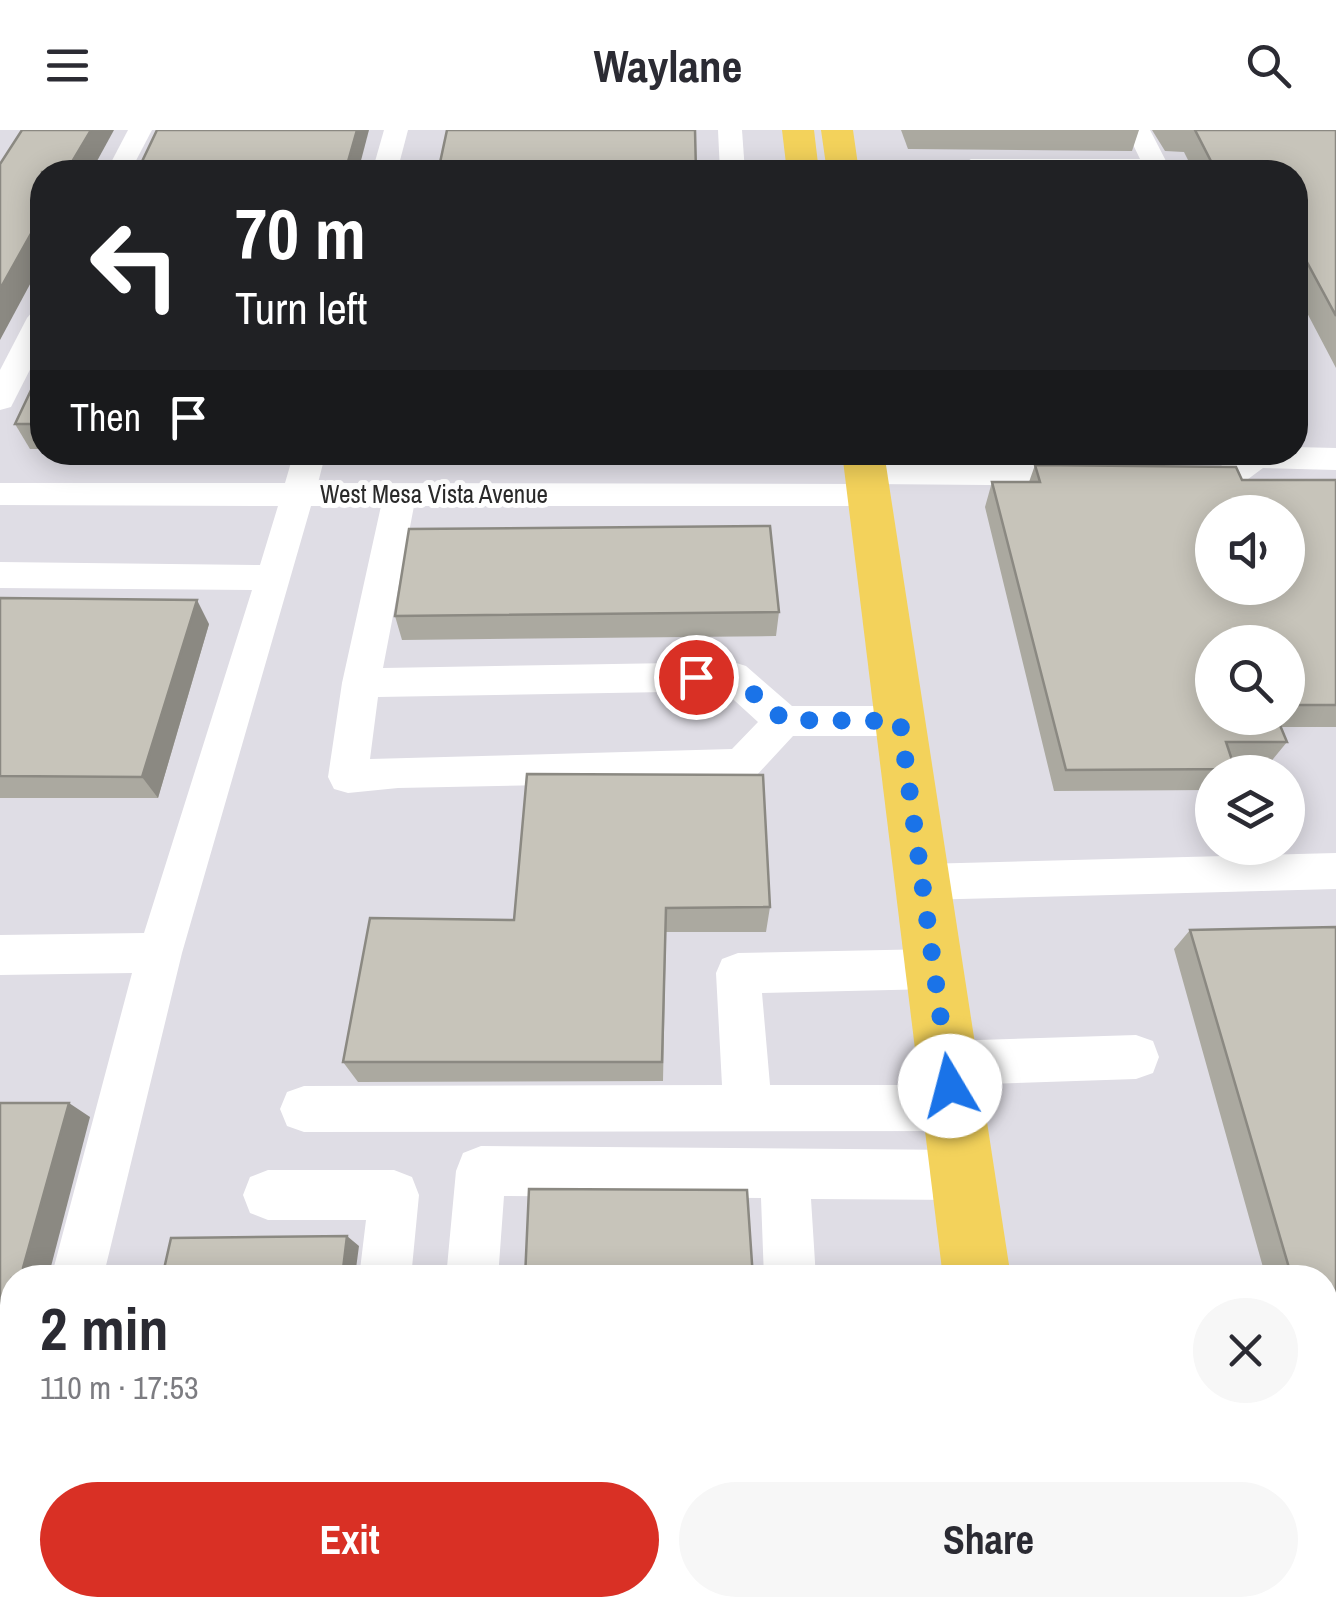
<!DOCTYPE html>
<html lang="en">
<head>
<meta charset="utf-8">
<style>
	body { margin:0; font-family:"Archivo Narrow",sans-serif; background:#f7f7f7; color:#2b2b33; height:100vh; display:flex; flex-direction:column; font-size:38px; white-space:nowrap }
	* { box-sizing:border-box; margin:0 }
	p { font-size:32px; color:#7c7c81 }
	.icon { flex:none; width:55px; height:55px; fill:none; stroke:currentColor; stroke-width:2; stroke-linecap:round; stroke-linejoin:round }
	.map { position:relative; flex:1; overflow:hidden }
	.sheet { position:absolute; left:0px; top:1135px; width:1338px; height:352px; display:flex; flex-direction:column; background:#fff; border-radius:40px 40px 0 0; box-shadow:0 5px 25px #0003 }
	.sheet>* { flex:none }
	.banner { position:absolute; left:30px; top:30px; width:1278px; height:305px; border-radius:40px; box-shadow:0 5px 25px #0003; background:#202124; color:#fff; overflow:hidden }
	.controls { position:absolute; left:1195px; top:365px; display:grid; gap:20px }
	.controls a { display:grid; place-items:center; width:110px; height:110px; border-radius:50%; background:#fff; box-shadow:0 5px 25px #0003; font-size:50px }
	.pin { position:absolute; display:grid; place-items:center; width:85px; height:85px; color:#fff; margin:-42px; border:5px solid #fff; border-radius:50%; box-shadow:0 2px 10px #0007 }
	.me { position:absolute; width:110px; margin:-55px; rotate:352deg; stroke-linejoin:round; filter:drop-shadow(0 0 8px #0008) }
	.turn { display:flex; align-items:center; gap:35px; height:210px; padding:0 40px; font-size:45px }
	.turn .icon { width:130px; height:130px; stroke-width:2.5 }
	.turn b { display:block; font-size:70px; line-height:85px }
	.then { display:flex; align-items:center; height:95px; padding:0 40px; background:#0003; gap:20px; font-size:38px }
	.round { display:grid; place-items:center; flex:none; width:105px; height:105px; border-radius:52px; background:#f7f7f7 }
	.summary { display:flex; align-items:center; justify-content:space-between; height:170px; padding:0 40px }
	h1 { font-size:60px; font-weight:700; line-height:75px }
	.button { display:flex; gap:20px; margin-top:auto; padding:20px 40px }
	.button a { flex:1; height:115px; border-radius:60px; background:#d93025; color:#fff; font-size:40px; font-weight:700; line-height:115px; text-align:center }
	.button a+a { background:#f7f7f7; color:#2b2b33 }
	header { display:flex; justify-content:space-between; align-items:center; height:130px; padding:0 40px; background:#fff; font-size:45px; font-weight:700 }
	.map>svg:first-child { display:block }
</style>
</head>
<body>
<header><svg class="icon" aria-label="menu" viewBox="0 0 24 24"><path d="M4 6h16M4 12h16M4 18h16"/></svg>Waylane<svg class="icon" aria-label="search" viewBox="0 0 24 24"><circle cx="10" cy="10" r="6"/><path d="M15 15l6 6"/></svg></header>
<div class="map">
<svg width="1336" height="1486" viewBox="0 0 1336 1486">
	<rect width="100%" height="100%" fill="#ece6dc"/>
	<path fill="#dfdde5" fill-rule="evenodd" d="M0,0h1336v1486h-1336zM42,42h1253v280h-1253zM1212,382h76v76h-76zM1212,512h76v76h-76zM1212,642h76v76h-76zM12,1148h1313v327h-1313z"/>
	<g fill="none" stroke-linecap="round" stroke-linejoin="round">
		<g fill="#fff" fill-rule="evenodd">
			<polygon points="128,0 152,0 130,42 106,42"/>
			<polygon points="384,0 408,0 397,42 372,42"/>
			<polygon points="718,0 742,0 745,42 720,42"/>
			<polygon points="1126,0 1150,0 1166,31 1157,42 949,42 971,29 1140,29"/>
			<polygon points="42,179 42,216 11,277 0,280 0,240 27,188 32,182"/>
			<polygon points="1295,317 1336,318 1336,340 1263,338 1240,355 1228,358 1170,355 1166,347 1170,339 1221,336 1237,322 1295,322"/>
			<path d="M294,322h32l-8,31 548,1 -12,-3 -4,-8 4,-8 12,-3 225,2 12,3 4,8 -4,8 -12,3 -222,-2 12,3 5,8 -5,8 -12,3h-455l-31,162 350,-6 13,4 46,40h108l14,4 5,11 -5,11 -14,4h-107l-37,40 -14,5 -344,7 -50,5 -14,-4 -6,-12 14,-94 39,-177h-70l-129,447 -79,325h-52l81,-305 -132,2v-40l144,-2 108,-343 -252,-2v-26l260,3 18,-59 -278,-1v-22h285zM724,561l34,31 -26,27 -362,10 8,-62z"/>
			<polygon points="1336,723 1336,759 922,770 907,765 901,752 907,739 922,734"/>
			<polygon points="934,819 950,825 956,839 950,853 934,859 762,863 770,955 945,955 930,949 923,933 930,917 947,911 1136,905 1153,911 1159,927 1153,943 1136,949 954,955 970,961 977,978 970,995 953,1001 304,1002 287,996 280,979 287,962 304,956 722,955 716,843 722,829 738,823"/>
			<polygon points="481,1016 963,1020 981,1027 988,1045 981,1063 963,1070 811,1069 816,1148 764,1148 761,1068 504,1066 498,1148 446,1148 456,1041 463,1023"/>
			<polygon points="268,1040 394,1040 412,1047 419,1065 411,1148 359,1148 366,1090 268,1090 250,1083 243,1065 250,1047"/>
			<polygon points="7,1388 12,1390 12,1471 0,1476 0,1390"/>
			<polygon points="316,1475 376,1475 375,1486 315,1486"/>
			<rect x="589" y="1475" width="60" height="11"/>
		</g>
		<g fill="#f3d25b" fill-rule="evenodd">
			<polygon points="782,0 814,0 819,42 787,42"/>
			<polygon points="821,0 853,0 859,42 827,42"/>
			<polygon points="842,322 884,322 1011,1148 943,1148"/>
			<polygon points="983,1475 1061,1475 1063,1486 985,1486"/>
		</g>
	</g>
	<g fill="#aba9a0" fill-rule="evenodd">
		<polygon points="901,0 1139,0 1132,21 908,19"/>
		<polygon points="1152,0 1336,0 1336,238 1295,160 1295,42 1194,42 1184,22 1165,21"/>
		<polygon points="42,237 42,319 30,319 15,294"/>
		<polygon points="1017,322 1216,322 1211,332 1019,330"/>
		<path d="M1035,335l207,15h94v247h-55l6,15 -18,22h-35l1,5 -3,3h-20v18l-158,1 -69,-284 7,-25h37zM1288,512v76h-76z"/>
		<polygon points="0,468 209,494 158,668 0,668"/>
		<polygon points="779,482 776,506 402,510 395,486"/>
		<polygon points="527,644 770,777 766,802 666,802 663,951 358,952 343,932 514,790"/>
		<polygon points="1336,797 1336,1396 1325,1357 1325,1148 1266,1148 1174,819 1190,800"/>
	</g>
	<g fill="#8b8982">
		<polygon points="91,0 114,0 91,42 66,42"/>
		<polygon points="357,0 369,0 358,42 345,42"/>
		<polygon points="42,84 42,132 0,210 0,159"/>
		<polygon points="197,470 209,494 158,668 142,647"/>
		<polygon points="69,973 90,987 48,1148 31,1148 23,1138"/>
		<polygon points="347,1106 359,1116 355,1146 357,1148 350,1148 343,1139"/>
		<polygon points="12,1210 12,1305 10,1313 0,1312 0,1252"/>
	</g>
	<g fill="#c7c4ba" stroke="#8b8982" stroke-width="2.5" fill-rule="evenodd">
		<polygon points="22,0 91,0 66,42 42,42 42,84 0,159 0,34"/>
		<polygon points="157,0 357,0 345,42 137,42"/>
		<polygon points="447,0 695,0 696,42 438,42"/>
		<polygon points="1195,0 1336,0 1336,186 1295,110 1295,42 1258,42 1255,37 1214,37"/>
		<polygon points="42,237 42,294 15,294"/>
		<path d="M1035,335l201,2 6,13h94v225h-48v-63h-76v76h65l10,24h-61l9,27 -169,1 -74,-288h48zM1212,382h76v76h-76z"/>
		<polygon points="770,396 779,482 395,486 409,399"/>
		<polygon points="0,468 197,470 142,647 0,646"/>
		<polygon points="527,644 763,645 770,777 666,778 662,932 343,932 370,788 514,790"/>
		<polygon points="1336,797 1336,1297 1325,1260 1325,1148 1292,1148 1190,800"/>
		<polygon points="0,973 69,973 23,1138 32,1143 31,1148 12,1148 12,1210 0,1252"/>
		<polygon points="529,1059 747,1060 753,1148 525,1148"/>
		<polygon points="347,1106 343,1139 351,1143 350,1148 162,1148 171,1108"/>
	</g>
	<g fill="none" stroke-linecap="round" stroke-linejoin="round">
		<polyline stroke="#1a73e8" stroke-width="18" stroke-dasharray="0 32.4" points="696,547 733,546 784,590 900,591 950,956"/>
	</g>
	<g text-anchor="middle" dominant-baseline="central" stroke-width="10" stroke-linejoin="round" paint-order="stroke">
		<g font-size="25" fill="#2a2a2a" stroke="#fff">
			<text x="434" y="364">West Mesa Vista Avenue</text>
		</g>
	</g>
</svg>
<div class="controls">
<a><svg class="icon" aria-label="sound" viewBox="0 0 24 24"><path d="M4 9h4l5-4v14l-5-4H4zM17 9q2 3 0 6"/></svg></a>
<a><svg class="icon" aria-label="search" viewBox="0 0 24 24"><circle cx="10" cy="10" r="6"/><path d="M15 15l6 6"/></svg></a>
<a><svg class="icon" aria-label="layers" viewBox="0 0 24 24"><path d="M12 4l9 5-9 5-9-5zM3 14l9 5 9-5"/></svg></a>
</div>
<div class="pin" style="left:696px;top:547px;background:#d93025"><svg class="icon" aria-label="arrive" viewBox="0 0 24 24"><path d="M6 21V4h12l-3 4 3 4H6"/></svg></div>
<svg class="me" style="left:950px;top:956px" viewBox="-20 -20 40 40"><circle r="19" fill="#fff"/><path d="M0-13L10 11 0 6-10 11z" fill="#1a73e8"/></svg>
<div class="banner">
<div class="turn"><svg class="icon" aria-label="left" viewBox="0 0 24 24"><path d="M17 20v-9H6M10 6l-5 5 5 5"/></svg><div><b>70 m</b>Turn left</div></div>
<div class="then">Then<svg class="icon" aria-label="arrive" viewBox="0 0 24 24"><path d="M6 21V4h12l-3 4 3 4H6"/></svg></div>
</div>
<section class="sheet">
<div class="summary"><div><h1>2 min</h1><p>110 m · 17:53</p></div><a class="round"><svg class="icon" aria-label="close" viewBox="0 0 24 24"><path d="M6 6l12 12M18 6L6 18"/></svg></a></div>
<div class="button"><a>Exit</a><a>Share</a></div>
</section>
</div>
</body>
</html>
